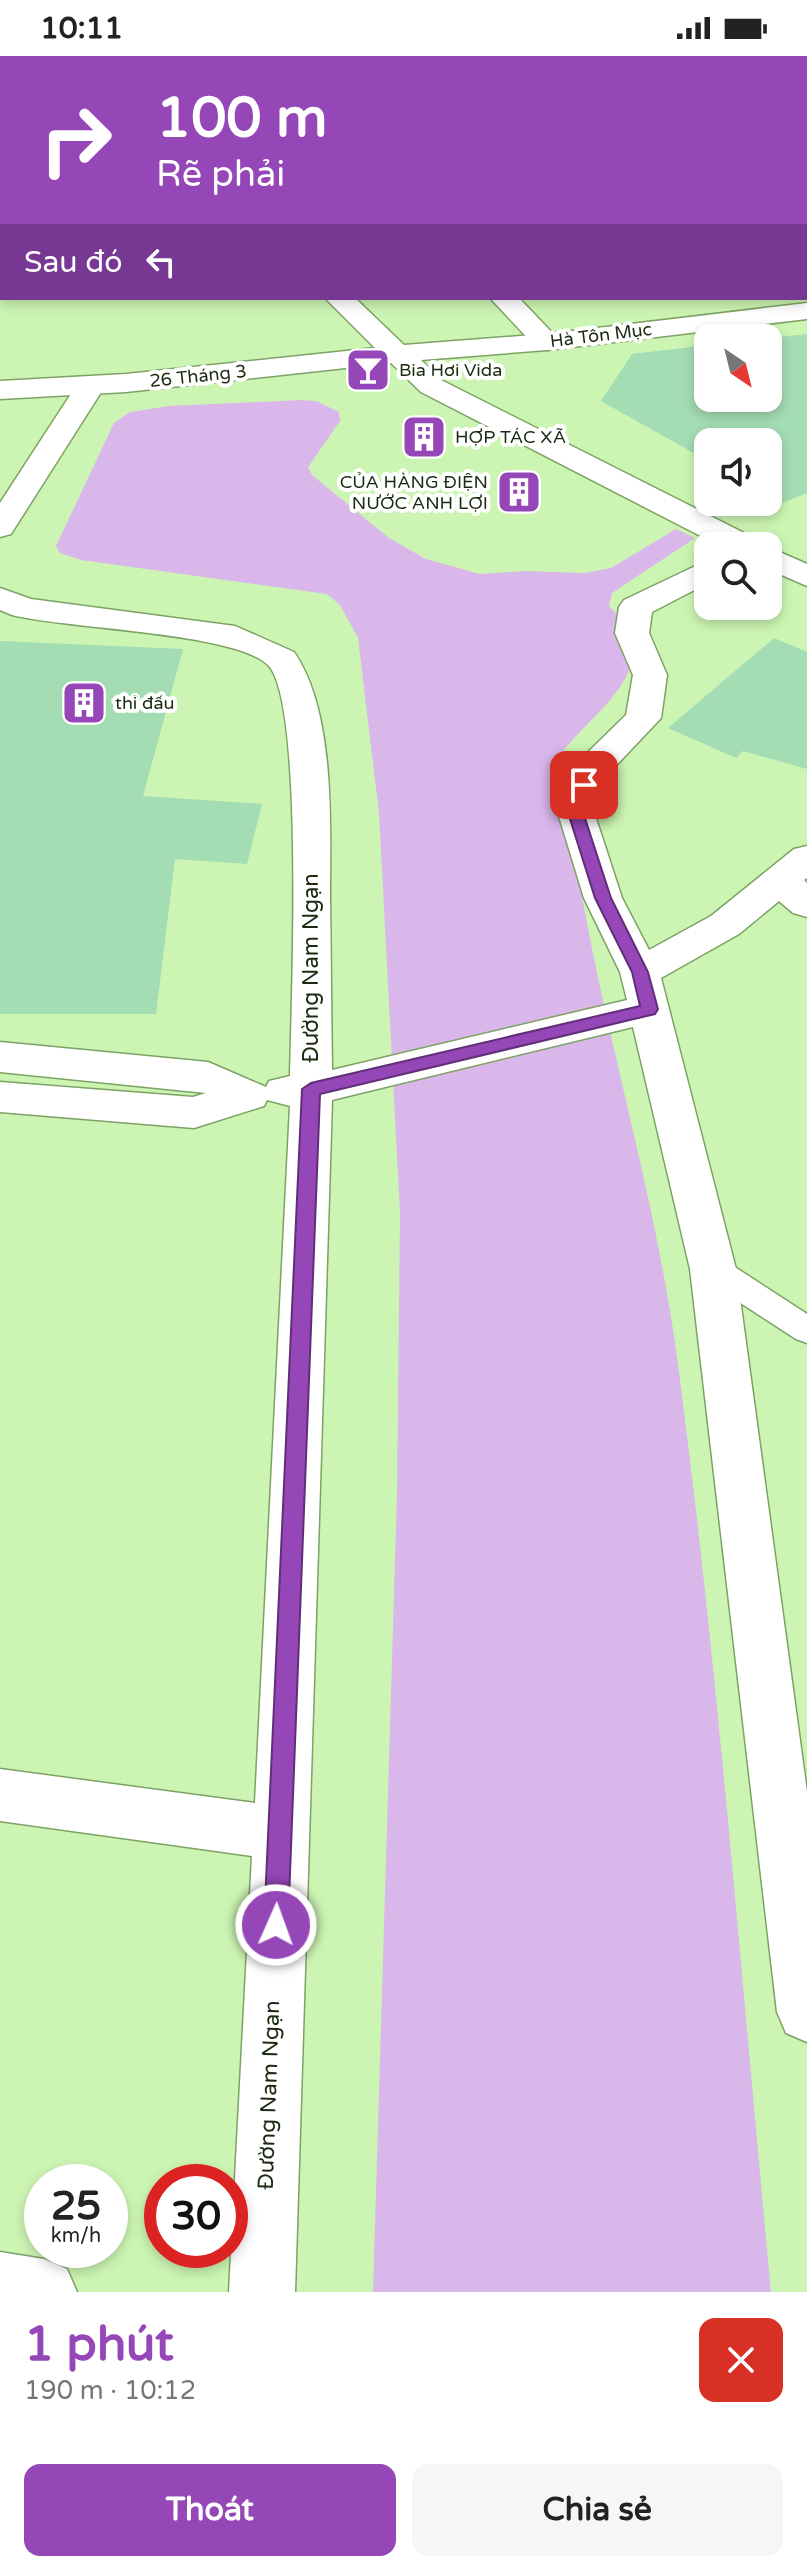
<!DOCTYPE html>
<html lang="vi">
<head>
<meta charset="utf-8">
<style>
	body { margin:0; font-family:"Varela Round",sans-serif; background:#f6f6f6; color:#222; height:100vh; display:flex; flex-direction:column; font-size:30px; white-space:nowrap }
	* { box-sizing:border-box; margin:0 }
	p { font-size:26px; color:#767676 }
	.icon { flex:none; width:44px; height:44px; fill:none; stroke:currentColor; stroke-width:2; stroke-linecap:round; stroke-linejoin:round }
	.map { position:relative; height:2236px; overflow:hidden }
	.panel { display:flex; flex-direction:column; background:#fff; flex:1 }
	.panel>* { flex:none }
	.guide { position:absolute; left:0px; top:0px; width:808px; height:244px; box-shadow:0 4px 12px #0003; background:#9547b8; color:#fff; overflow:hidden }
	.needle { width:52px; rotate:145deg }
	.buttons { position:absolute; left:694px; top:268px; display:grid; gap:16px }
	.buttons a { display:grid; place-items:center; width:88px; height:88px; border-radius:16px; background:#fff; box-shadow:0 4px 12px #0003; font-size:40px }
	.speed { position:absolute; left:24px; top:2108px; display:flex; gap:16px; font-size:40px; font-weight:700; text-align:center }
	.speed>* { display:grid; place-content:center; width:104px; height:104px; border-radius:50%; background:#fff; box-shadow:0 4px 12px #0003; line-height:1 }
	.speed small { font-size:20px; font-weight:400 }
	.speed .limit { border:12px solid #d22; background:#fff; color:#111 }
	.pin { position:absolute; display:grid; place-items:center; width:68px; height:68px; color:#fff; margin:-34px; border-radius:16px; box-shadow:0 4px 12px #0006 }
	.me { position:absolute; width:88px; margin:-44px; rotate:2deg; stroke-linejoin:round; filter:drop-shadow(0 0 6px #0008) }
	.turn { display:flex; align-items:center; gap:28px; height:168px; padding:0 24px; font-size:36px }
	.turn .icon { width:104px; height:104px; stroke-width:2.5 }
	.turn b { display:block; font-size:56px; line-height:68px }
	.then { display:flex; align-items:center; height:76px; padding:0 24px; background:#0003; gap:16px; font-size:30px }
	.round { display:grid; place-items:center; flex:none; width:84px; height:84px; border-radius:16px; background:#f6f6f6 }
	.overview { display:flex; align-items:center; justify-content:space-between; height:136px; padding:0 24px }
	h1 { font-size:48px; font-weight:700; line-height:60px; color:#9547b8 }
	.action { display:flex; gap:16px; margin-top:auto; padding:16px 24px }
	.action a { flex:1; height:92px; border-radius:16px; background:#9547b8; color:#fff; font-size:32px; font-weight:700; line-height:92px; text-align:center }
	.action a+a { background:#f6f6f6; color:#222 }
	.status { display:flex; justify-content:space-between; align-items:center; height:56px; padding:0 40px; background:#fff; direction:ltr }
	.status svg { height:22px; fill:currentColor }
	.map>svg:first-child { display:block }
</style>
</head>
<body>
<div class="status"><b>10:11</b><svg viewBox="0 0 49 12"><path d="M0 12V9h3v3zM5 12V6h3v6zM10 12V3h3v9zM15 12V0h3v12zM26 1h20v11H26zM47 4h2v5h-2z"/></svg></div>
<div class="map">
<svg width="807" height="2236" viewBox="0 0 807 2236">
	<rect width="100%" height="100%" fill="#ccf5b3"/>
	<path fill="#d9b7eb" d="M301,344l15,1 23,11 1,9 -32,46 4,8 77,63 37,21 54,15 45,-3 60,2 26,-5 65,-39 19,9 -83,55 -3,13c60,60 -10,100 -46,145 15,203 85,398 113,599 42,313 65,628 95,942h-398l24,-799 3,-280 -21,-400 -21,-175 -18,-33 -13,-11 -246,-34 -21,-7 -4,-7 58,-123 16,-11 39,-6z"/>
	<g fill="#a4dcb4">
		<polygon points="807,278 807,437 780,448 768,441 768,386 708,386 708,405 601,345 632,298 708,289 708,342 768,342 768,282"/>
		<polygon points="774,582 807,596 807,713 743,695 736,702 668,672"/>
		<polygon points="0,585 183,593 143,740 262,748 247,808 175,803 156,958 0,958"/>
	</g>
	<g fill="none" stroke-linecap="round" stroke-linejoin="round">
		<g stroke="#7da264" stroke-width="3">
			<polygon id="service" points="713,1201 724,1204 807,1258 807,1287 796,1283 702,1222 697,1213 702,1204"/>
		</g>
		<g stroke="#7da264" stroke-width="3">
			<g id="minor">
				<polygon points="229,0 255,0 256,2 230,2"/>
				<polygon points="584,0 625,0 583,2"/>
				<polygon points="760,0 784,0 785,2 761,2"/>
				<rect x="806" y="15" width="1" height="15"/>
				<rect x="0" y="65" width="2" height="14"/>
				<polygon points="490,242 519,242 561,286 557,292 547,294 537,292"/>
				<polygon points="90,321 100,324 105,330 11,478 0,481 0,447 80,324"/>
				<path d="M708,504v23l-56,29 -3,21 18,42 -6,43 -51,54 -19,31 31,95 27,52 62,-34 83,-67 13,-3v32l-3,2 3,3v34l-14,-4 -14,-12 -40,33 -78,44 75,291 71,523v250l-21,-9 -9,-21 -87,-743 -57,-242 -301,73 -37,1192h-66l23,-436 -252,-35v-52l255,34 35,-697 -23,-6 -3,6 -70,22 -194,-16v-30l193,15 13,-4 -206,-21v-30l208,20 58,25 3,-6 21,-5c1,-65 15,-374 -22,-411 -34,-33 -201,-36 -256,-50l-12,-5v-22l31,11 204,27 59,26c42,61 36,173 36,246 1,57 1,114 2,172l295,-70 -7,-28 -36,-74 -29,-95 27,-45 44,-43 7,-40 -18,-42 4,-26 5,-7z"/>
				<polygon points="0,2196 44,2203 67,2213 77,2236 0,2236"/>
			</g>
		</g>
		<g stroke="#7da264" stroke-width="3">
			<g id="tertiary">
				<polygon points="86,0 109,0 110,2 87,2"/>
				<polygon points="325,242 355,242 404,289 547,278 807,247 807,263 547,294 421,304 441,324 756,483 761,490 720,490 421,336 391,307 126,336 0,343 0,325 126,318 375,292"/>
				<polygon points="768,491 807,508 807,530 768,513"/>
			</g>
		</g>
		<use href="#service" fill="#fff" fill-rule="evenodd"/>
		<use href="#minor" fill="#fff" fill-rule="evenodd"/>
		<use href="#tertiary" fill="#fff" fill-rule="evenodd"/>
	</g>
	<polygon fill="#9547b8" stroke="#612e78" stroke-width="2" points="584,724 591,729 580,747 611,842 648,916 658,953 655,958 320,1038 288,1869 285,1878 276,1881 267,1878 264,1869 302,1033 311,1027 640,950 632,916 595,842 565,747 578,725"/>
	<defs>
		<g id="bar-square" transform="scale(2.3)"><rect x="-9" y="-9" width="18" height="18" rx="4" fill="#9547b8" stroke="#fff"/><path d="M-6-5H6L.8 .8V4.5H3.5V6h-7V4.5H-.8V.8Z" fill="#fff"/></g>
		<g id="building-square" transform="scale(2.3)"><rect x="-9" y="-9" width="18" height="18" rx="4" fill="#9547b8" stroke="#fff"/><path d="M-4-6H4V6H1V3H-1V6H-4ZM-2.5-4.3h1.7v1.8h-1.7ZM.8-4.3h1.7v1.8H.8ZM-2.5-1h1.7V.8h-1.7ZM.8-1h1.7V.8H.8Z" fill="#fff"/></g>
	</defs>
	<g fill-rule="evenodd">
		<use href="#bar-square" x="368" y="314"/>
		<use href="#building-square" x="424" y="381"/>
		<use href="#building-square" x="519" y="436"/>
		<use href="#building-square" x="84" y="647"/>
	</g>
	<g text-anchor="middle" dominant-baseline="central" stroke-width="8" stroke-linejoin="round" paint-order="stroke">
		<g font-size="18" fill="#1b2a11" stroke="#fff">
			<text transform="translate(601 279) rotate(-7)">Hà Tôn Mục</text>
			<text transform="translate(198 320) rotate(-6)">26 Tháng 3</text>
		</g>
		<g font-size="18" fill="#1b2a11" stroke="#fff" text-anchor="start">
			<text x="399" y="314">Bia Hơi Vida</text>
			<text x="455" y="381">HỢP TÁC XÃ</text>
			<text x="488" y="426" text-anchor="end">CỦA HÀNG ĐIỆN<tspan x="488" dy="21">NƯỚC ANH LỢI</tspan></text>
			<text x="115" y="647">thi đấu</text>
		</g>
		<g font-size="22" fill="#1b2a11" stroke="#fff">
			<text transform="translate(311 912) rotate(-90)">Đường Nam Ngạn</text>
			<text transform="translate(269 2039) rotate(-88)">Đường Nam Ngạn</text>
		</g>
	</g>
</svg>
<div class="buttons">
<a><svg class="needle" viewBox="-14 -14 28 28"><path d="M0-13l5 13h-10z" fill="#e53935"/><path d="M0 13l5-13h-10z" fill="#767676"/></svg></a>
<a><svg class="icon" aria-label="sound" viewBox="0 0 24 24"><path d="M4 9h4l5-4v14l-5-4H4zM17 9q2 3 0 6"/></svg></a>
<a><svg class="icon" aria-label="search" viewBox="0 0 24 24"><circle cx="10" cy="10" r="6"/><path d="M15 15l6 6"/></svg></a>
</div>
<div class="speed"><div>25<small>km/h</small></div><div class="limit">30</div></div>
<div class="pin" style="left:584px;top:729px;background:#d93025"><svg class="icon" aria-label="arrive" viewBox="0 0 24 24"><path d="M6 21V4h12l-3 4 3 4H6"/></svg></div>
<svg class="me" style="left:276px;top:1869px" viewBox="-20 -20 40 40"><circle r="17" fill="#9547b8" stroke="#fff" stroke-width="3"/><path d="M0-11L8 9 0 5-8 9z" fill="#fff"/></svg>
<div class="guide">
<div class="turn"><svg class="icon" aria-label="right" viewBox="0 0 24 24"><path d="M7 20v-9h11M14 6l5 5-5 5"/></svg><div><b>100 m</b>Rẽ phải</div></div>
<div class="then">Sau đó<svg class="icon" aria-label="left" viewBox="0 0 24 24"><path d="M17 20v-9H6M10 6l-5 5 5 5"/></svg></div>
</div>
</div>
<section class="panel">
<div class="overview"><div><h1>1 phút</h1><p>190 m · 10:12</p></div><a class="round" style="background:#d93025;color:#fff"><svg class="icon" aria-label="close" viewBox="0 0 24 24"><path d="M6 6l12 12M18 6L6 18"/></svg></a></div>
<div class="action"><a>Thoát</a><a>Chia sẻ</a></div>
</section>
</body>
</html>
